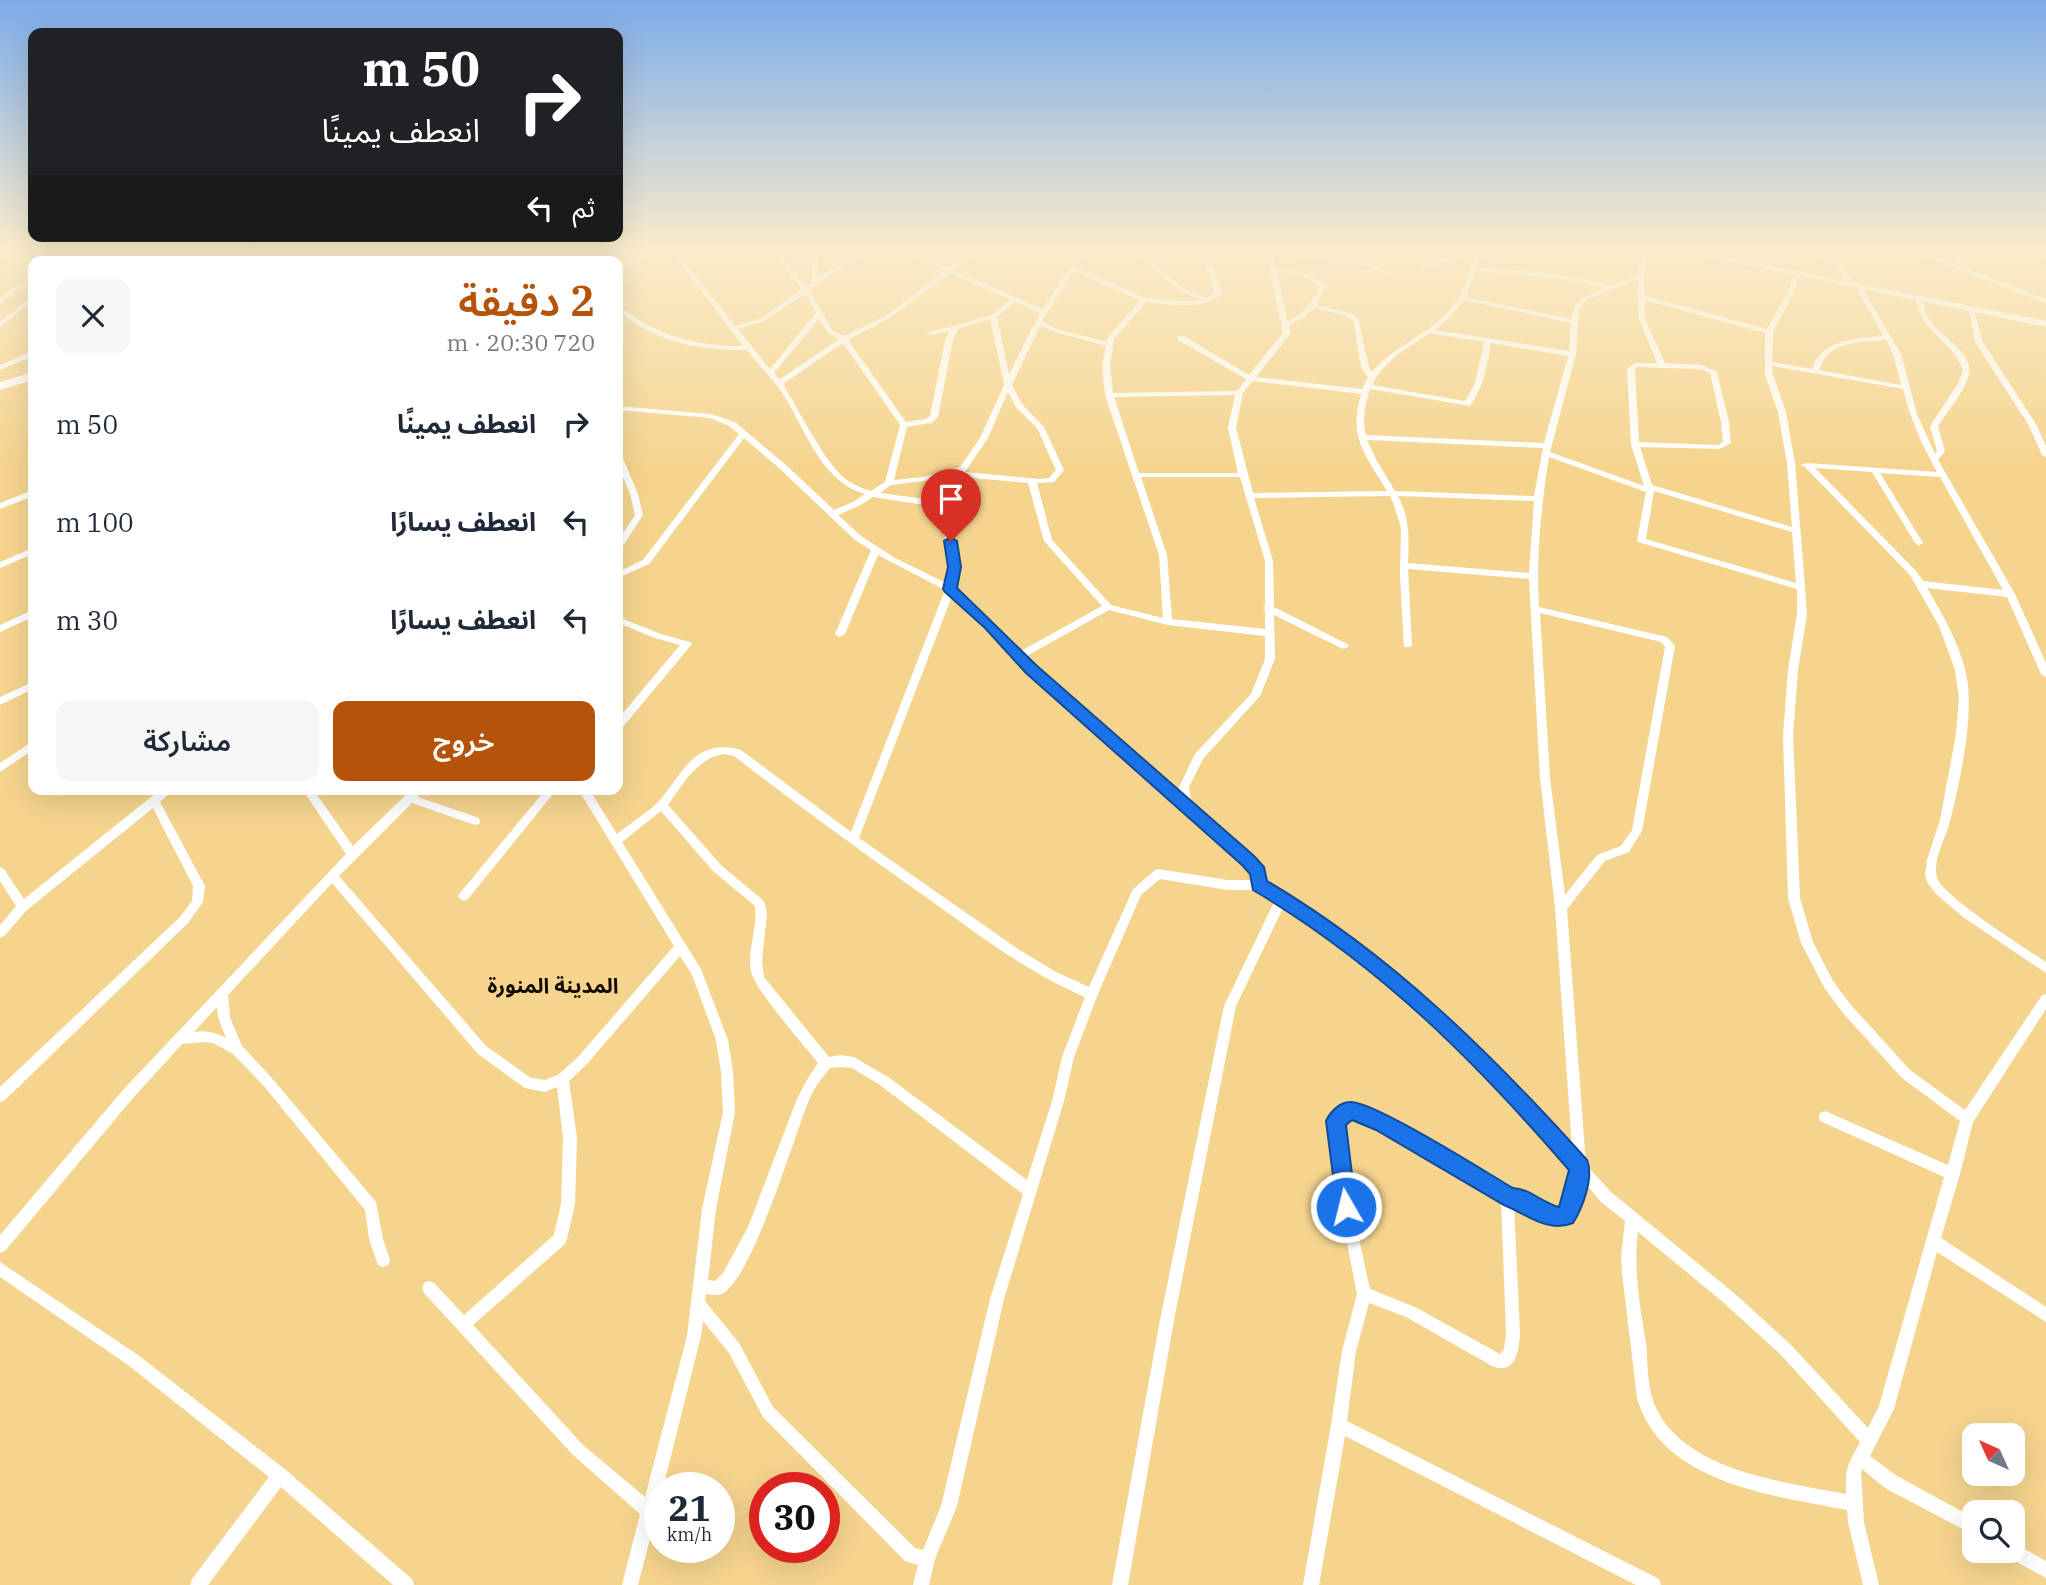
<!DOCTYPE html>
<html lang="ar">
<head>
<meta charset="utf-8">
<style>
	body { margin:0; font-family:"IBM Plex Serif","Noto Sans Arabic",serif; background:#f6f6f7; color:#1f2937; direction:rtl; height:100vh; display:flex; flex-direction:column; font-size:26px; white-space:nowrap }
	* { box-sizing:border-box; margin:0 }
	p { font-size:23px; color:#747a83 }
	.icon { flex:none; width:38px; height:38px; fill:none; stroke:currentColor; stroke-width:2; stroke-linecap:round; stroke-linejoin:round }
	.map { position:relative; flex:1; overflow:hidden; direction:ltr }
	.sheet { position:absolute; left:28px; top:256px; width:595px; height:539px; display:flex; flex-direction:column; background:#fff; border-radius:14px; box-shadow:0 7px 28px #0002; direction:rtl }
	.sheet>* { flex:none }
	.hud { position:absolute; left:28px; top:28px; width:595px; height:214px; border-radius:14px; box-shadow:0 7px 28px #0002; direction:rtl; background:#202124; color:#fff; overflow:hidden }
	.needle { width:46px; rotate:315deg }
	.controls { position:absolute; left:1962px; top:1423px; display:grid; gap:14px }
	.controls a { display:grid; place-items:center; width:63px; height:63px; border-radius:14px; background:#fff; box-shadow:0 7px 28px #0002; font-size:35px }
	.speed { position:absolute; left:644px; top:1472px; display:flex; gap:14px; font-size:35px; font-weight:700; text-align:center }
	.speed>* { display:grid; place-content:center; width:91px; height:91px; border-radius:50%; background:#fff; box-shadow:0 7px 28px #0002; line-height:1 }
	.speed small { font-size:18px; font-weight:400 }
	.speed .limit { border:10px solid #d22; background:#fff; color:#111 }
	.pin { position:absolute; display:grid; place-items:center; width:60px; height:60px; color:#fff; margin:-72px -30px; border-radius:50% 50% 50% 0; rotate:-45deg; box-shadow:0 0 7px #0007 }
	.pin .icon { rotate:45deg }
	.me { position:absolute; width:77px; margin:-38px; rotate:352deg; stroke-linejoin:round; filter:drop-shadow(0 0 5px #0008) }
	.turn { display:flex; align-items:center; gap:24px; height:147px; padding:0 28px; font-size:32px }
	.turn .icon { width:91px; height:91px; stroke-width:2.5 }
	.turn b { display:block; font-size:49px; line-height:60px }
	.then { display:flex; align-items:center; height:66px; padding:0 28px; background:#0003; gap:14px; font-size:26px }
	.round { display:grid; place-items:center; flex:none; width:74px; height:74px; border-radius:14px; background:#f6f6f7 }
	.overview { display:flex; align-items:center; justify-content:space-between; height:119px; padding:0 28px }
	h1 { font-size:42px; font-weight:600; line-height:52px; color:#b45309 }
	.cta { display:flex; gap:14px; margin-top:auto; padding:14px 28px }
	.cta a { flex:1; height:80px; border-radius:14px; background:#b45309; color:#fff; font-size:28px; font-weight:600; line-height:80px; text-align:center }
	.cta a+a { background:#f6f6f7; color:#1f2937 }
	ul { padding:0; list-style:none }
	li { display:flex; align-items:center; gap:21px; height:98px; padding:0 28px }
	li div { flex:1 }
	li b { display:block; font-size:26px }
	li em { font-style:normal }
	.map>svg:first-child { display:block }
</style>
</head>
<body>
<div class="map">
<svg width="2046" height="1585" viewBox="0 0 2046 1585">
	<rect width="100%" height="100%" fill="#f5d48e"/>
	<g fill="none" stroke-linecap="round" stroke-linejoin="round">
		<g fill="#fff" fill-rule="evenodd">
			<polygon points="45,246 56,246 0,259 0,255"/>
			<polygon points="88,246 94,246 79,261 72,261"/>
			<polygon points="265,246 272,246 249,261 241,261"/>
			<path d="M667,246h6l62,80 25,-7 42,-30 -35,-43h6l33,40 6,-3v-37h6v32l17,-11 44,-21h7l-47,23 -30,21 24,41 11,5 42,-20 58,-45 -53,-25h8l49,22 29,-22h7l-30,24 89,39 33,-51 -24,-12h8l22,10 1,1 -6,10 68,31 38,3 19,-1 -24,-10 -50,-44h6l48,42 25,10 8,-5 -11,-35 -10,-12h24l47,4 -1,-4h6l1,5 65,5 11,-10h6l-10,11 13,2 35,13v2h-4l-34,-12 -81,-8 3,13 33,8 18,9 1,1 -11,20 31,7 11,6 11,49 3,5c23,-28 59,-38 80,-65 13,-15 18,-36 24,-55l-53,17 -2,-1v-2l56,-18 1,-2h6l-6,21 74,7 60,11 26,-11 4,-20 -4,-8h6l4,8 -4,21 1,21 122,33 22,-39 5,-16 5,-1 -4,17 -22,42 -1,30 40,7c10,-31 44,-30 71,-33l-27,-49 5,-1 40,68 16,60 18,40 2,-3 -7,-25 29,-44 4,-12c-12,-32 -40,-34 -48,-72l5,-1c4,8 5,17 11,25 10,14 43,32 38,52 -3,16 -22,38 -31,52l7,25 -7,9 77,134 31,69v14l-5,-3 -34,-77 -80,-9c17,29 37,63 41,97 4,40 -8,97 -18,136 -4,17 -18,39 -13,57 7,19 88,70 109,84v11l-83,-56 -27,-23 -9,-12 -2,-7 2,-15 13,-40 16,-86 3,-35 -4,-29 -16,-44 -29,-51 -105,-108 -5,-2 7,-2 130,9c-14,-25 -27,-53 -34,-83l-131,-23 1,9 13,37 9,51 10,124 2,27 -9,56 -5,65 7,163 13,44 20,39 18,24 59,65 55,40 77,-115 4,-1v15l-73,113 -13,52 -19,64 105,69v15l-109,-70 -43,157 -24,47 27,20 77,42v17l-89,-47 -23,-19 -1,3 3,50 15,63h-16l-15,-63 -1,-12c-73,-14 -186,-27 -210,-112l-15,-125 -1,-16 4,-36 -24,-19 -17,-20c-6,27 -10,52 -45,35 -8,-4 -15,-10 -25,-12l6,128c-1,17 -4,43 -28,33l-86,-49 -37,-14 -13,48 -9,70 312,158 2,6h-25l-291,-149 -26,149h-16l28,-160 11,-74 15,-57 -17,-86 -10,-87 4,-7 8,-7 6,-2 12,2 47,21 106,64 17,5 22,11 10,1 4,-6 7,-34 -64,-73 -87,-85 -112,-90 -26,-15 -48,100 -62,314 -46,265h-16l48,-265 64,-314 51,-106 -18,-10h-29l-68,-11 -19,16 -43,99 -24,63 -10,44 -60,198 -47,207 -22,53 -6,26h-16l5,-20 -13,-4 -142,-144 -34,-64 -26,-32 -2,15 -38,152h-3v12l-22,85h-16l18,-71 -67,-59 -149,-162 -2,-5 2,-5 5,-2 5,2 30,32 90,-80 7,-31 2,-66 -6,-51 -12,5 -20,-4 -47,-34 -146,-171 -104,112 2,22 12,29 29,31 105,125 7,37 7,21 -2,5 -5,2 -5,-2 -9,-26 -4,-29 -102,-125 -30,-31 -20,-11 -8,-1 -23,2 -49,54 -128,153 -5,2v-18l123,-145 223,-236 -44,-65h11l40,57 59,-57h12l-6,8 61,21 1,3 -1,3 -4,1 -63,-22 -73,73 147,170 45,32 14,2 13,-5 20,-18 96,-111 -96,-157h11l28,45c13,-11 31,-21 43,-34 24,-28 35,-63 81,-50l110,82 94,-242 -67,-35 -33,79 -5,3 -3,-1 -2,-2 36,-84 -16,-10 -75,-71 -36,-31 -95,126 -31,14v-6l25,-12 96,-126 -10,-8 -19,-8 -92,-8v-4l93,8 24,8 51,43 48,45 19,-8 12,-8c-49,-14 -61,-74 -90,-111 -9,-11 -19,-21 -28,-33 -47,1 -93,-8 -129,-40v-5l2,1c36,30 77,40 123,40zM1202,248l64,6 17,79 -34,42 -65,-39h-6v4l68,39 -9,12 -124,2 -3,-27 4,-27 32,-37c25,2 56,9 76,-8l-12,-37zM1074,271l66,30 -32,36 -1,5 -51,-13 -14,-8zM1276,271l28,6 16,9c-8,15 -16,28 -32,35zM1476,271l76,7 53,10c-16,6 -32,11 -33,31l-106,-22zM950,273l60,27 -19,15 -37,11 -26,6 -2,1 4,2 20,-4 -5,9 -15,76 -4,3 -20,3 -58,-82 42,-22zM1638,279v15l-2,2 2,2 1,21 18,44h-22l-8,6 4,75 13,42 -94,-34 26,-98 3,-45 9,-10zM805,294l11,19 -46,56 -32,-40 26,-8zM1464,300l107,23 -2,28 -134,-21 14,-12zM1645,300l120,33v42l13,37 9,51 5,64 -140,-42 -12,-38 80,2 11,-6 -2,-21 -12,-50 -15,-7 -37,-2 -20,-44zM1015,302l25,11 -31,61 -12,-57zM1314,308l29,7 10,5 8,47 7,10 -6,12 -106,-12 35,-44 -2,-8 13,-6zM819,319l9,14 11,6 -59,40 -6,-6zM990,319l14,66 -24,53 -20,29 -37,10 -29,3 13,-53 24,-4 7,-6 15,-77 5,-11zM1040,326l12,5 54,15 -4,20 3,29 54,160 4,63 -52,-13 -59,-65 -15,-57 17,-1 10,-12 -20,-43 -22,-23 -10,-19zM1430,333l54,9 -9,41 -10,18 -93,-16c13,-25 35,-37 58,-52zM1886,340l7,14 8,31 -82,-15c10,-30 40,-27 67,-30zM843,343l57,82 -15,57 -14,9c-11,-3 -21,-8 -29,-15 -24,-25 -41,-63 -59,-92zM1491,343l77,13 -24,87 -178,-8c-4,-16 -1,-31 4,-46l100,17c14,-19 17,-41 21,-63zM1637,367l64,2 9,4 11,49 2,20 -4,3 -80,-3 -4,-73zM1253,381l108,13c-13,44 4,60 26,97l-134,2 -17,-65 7,-35zM1008,392l8,15 21,21 19,42 -7,8 -10,1 -74,-7 23,-34zM1235,395l-7,33 10,45h-99l-25,-76zM1367,440l176,8 -9,48 -139,-5 -19,-32zM1549,457l97,35 -9,48 1,2 159,47v25l-9,56 -5,65 5,163 13,45 24,46 18,24 59,65 58,43 -12,44 -123,-54 -5,2 -1,4 1,4 124,56 -65,229 -11,22 -77,-83 -57,-52 -123,-101 -25,-27 -19,-256 38,-48 24,-9 13,-21 33,-185 -8,-9 -128,-30c-3,-50 2,-100 10,-150zM1815,468l57,4 43,71 4,3 4,-3 -43,-70 60,4 63,113 -80,-9 -7,-10zM956,473l-17,25h-21l-38,-5 11,-8 32,-4zM962,477l66,6 16,58 58,65 -83,46 -64,-64 4,-33 -15,-43 1,-11zM1141,477h99l25,84v45l-2,2 2,2v19l-93,-10 -5,-64zM1654,491l138,41 4,51 -150,-44zM1390,496l4,9 7,23 -1,48 4,71h6l2,-2 -4,-76 121,10 11,199 15,130 17,240 -53,-60 -89,-85 -112,-88 -31,-19 -1,-2 -22,-11v-11l-12,-15 -61,-55 -2,-15 14,-28 57,-63 15,-37 -1,-44 67,33 3,1 5,-3 -2,-2 -73,-37 -1,-46 -19,-63zM1398,496l136,5 -5,72 -121,-10c1,-24 2,-45 -10,-67zM873,497l45,7h19l-1,8 15,43 -5,28 -51,-25 -34,-22 -23,-21 21,-9zM952,596l88,87 142,124 62,56 9,10v7h-25l-70,-11 -4,2 -21,18 -44,98 -33,-15 -38,-23 -159,-111zM1109,610l59,15 97,11v23l-14,35 -56,60 -16,33v5l-133,-113 -21,-22zM1540,613l121,29 4,5 -33,183 -11,16 -24,9 -32,40 -15,-117zM724,754l10,2c62,48 125,94 189,139 52,37 103,77 162,102l-23,60 -10,44 -25,79 -139,-103 -34,-20 -13,-2 -12,2 -65,-80 -2,-16 5,-48 -3,-12 -43,-36 -53,-60c15,-21 29,-47 56,-51zM661,811l52,60 42,35c3,22 -8,44 -4,65 3,18 53,74 67,92l-12,18 -9,18 -49,128 -25,46 -8,8 -7,-1 8,-71 19,-97 -2,-40 -5,-32 -27,-71 -79,-127zM680,956l12,19 24,65 5,32 2,40 -21,97 -15,127 -42,161 -62,-52 -110,-120 92,-81 2,-5 8,-35 2,-66 -8,-57 17,-16zM217,1007l1,10 8,21c-11,-6 -20,-8 -32,-6zM841,1067l11,1 28,17 143,109 -33,105 -49,207 -18,44 -8,-2 -142,-141 -34,-64 -34,-42 1,-7c5,0 11,2 16,0 31,-16 72,-158 87,-194 5,-12 13,-22 21,-32zM1349,1117l10,2 39,18 103,63 5,133 -2,16 -4,5 -85,-47 -45,-18c-13,-55 -22,-110 -27,-166zM1638,1232l86,71 57,52 79,87c-12,23 -15,24 -14,52 -62,-12 -167,-23 -193,-93 -6,-18 -5,-39 -7,-58 -6,-38 -13,-73 -8,-111z"/>
			<polygon points="1807,246 1814,246 1843,266 1851,280 1850,281 1846,281 1838,268"/>
			<polygon points="1896,246 1904,246 1961,267 1947,246 1953,246 1970,270 2046,299 2046,303"/>
			<polygon points="654,248 657,250 656,251 645,252 647,254 646,255 618,267 618,263 643,252 581,255 551,261 536,261 581,251"/>
			<polygon points="516,254 518,255 522,261 516,261 513,256"/>
			<polygon points="33,283 33,287 16,291 0,304 0,298 12,288"/>
			<polygon points="33,296 33,301 0,327 0,322"/>
			<polygon points="1969,309 1974,310 1983,342 2036,424 2046,446 2046,457 2042,455 2028,424 1975,342"/>
			<polygon points="33,351 33,356 0,370 0,365"/>
			<polygon points="618,454 622,456 638,494 643,515 621,549 618,550 618,541 635,515 630,494 618,465"/>
			<polygon points="33,490 33,496 0,509 0,503"/>
			<polygon points="33,548 33,554 0,568 0,562"/>
			<polygon points="33,610 33,617 0,632 0,625"/>
			<polygon points="618,617 661,634 690,642 692,644 622,728 618,729 618,719 680,645 655,638 618,623"/>
			<polygon points="33,682 33,689 0,705 0,697"/>
			<polygon points="33,741 33,750 0,772 0,763"/>
			<polygon points="161,789 174,789 160,802 205,886 203,902 188,923 5,1100 0,1102 0,1087 180,917 192,901 193,886 153,808 27,910 4,936 0,938 0,925 16,906 0,881 0,867 4,869 24,899"/>
			<polygon points="546,789 557,789 468,899 464,901 460,899 458,896 460,893"/>
			<polygon points="0,1262 138,1355 286,1470 412,1579 414,1585 393,1585 281,1487 208,1585 190,1585 192,1579 269,1477 128,1365 0,1277"/>
			<polygon points="2012,1542 2046,1561 2046,1578 2006,1556 2004,1550 2012,1550"/>
		</g>
		<polygon fill="#fff" fill-rule="evenodd" points="1655,246 1670,246 2046,321 2046,327"/>
		<g fill="#fff" fill-rule="evenodd">
			<polygon points="439,246 451,246 429,261 416,261"/>
			<polygon points="33,372 33,380 0,390 0,382"/>
		</g>
	</g>
	<linearGradient id="sky" x2="0" y2="1"><stop stop-color="#7cabea"/><stop offset="0.53" stop-color="#faeccc"/><stop offset="1" stop-color="#faeccc" stop-opacity="0"/></linearGradient>
	<rect width="2046" height="468" fill="url(#sky)"/>
	<path fill="#1a73e8" stroke="#114b97" stroke-width="2" d="M951,537l6,4 4,26 -4,21 79,77 218,191 10,11 3,14c124,73 225,173 320,279 7,17 -4,47 -14,63 -25,10 -45,-8 -69,-18l-128,-75 -24,-10 -6,5 10,82 -3,7 -7,3 -8,-3 -12,-93c4,-9 14,-19 24,-19 22,-2 137,71 163,86 17,1 30,15 46,19l10,-37c-95,-110 -190,-205 -316,-280l-3,-16 -8,-9 -216,-192 -41,-45 -40,-36 -2,-3 5,-22 -4,-26z"/>
	<g text-anchor="middle" dominant-baseline="central" stroke-width="6" stroke-linejoin="round" paint-order="stroke">
		<g font-size="21" font-weight="bold" fill="#150c00" stroke="#f5d48e">
			<text x="553" y="985">المدينة المنورة</text>
		</g>
	</g>
</svg>
<div class="controls">
<a><svg class="needle" viewBox="-14 -14 28 28"><path d="M0-13l5 13h-10z" fill="#e53935"/><path d="M0 13l5-13h-10z" fill="#747a83"/></svg></a>
<a><svg class="icon" aria-label="search" viewBox="0 0 24 24"><circle cx="10" cy="10" r="6"/><path d="M15 15l6 6"/></svg></a>
</div>
<div class="speed"><div>21<small>km/h</small></div><div class="limit">30</div></div>
<div class="pin" style="left:951px;top:541px;background:#d93025"><svg class="icon" aria-label="arrive" viewBox="0 0 24 24"><path d="M6 21V4h12l-3 4 3 4H6"/></svg></div>
<svg class="me" style="left:1346px;top:1207px" viewBox="-20 -20 40 40"><circle r="17" fill="#1a73e8" stroke="#fff" stroke-width="3"/><path d="M0-11L8 9 0 5-8 9z" fill="#fff"/></svg>
<div class="hud">
<div class="turn"><svg class="icon" aria-label="right" viewBox="0 0 24 24"><path d="M7 20v-9h11M14 6l5 5-5 5"/></svg><div><b>50 m</b>انعطف يمينًا</div></div>
<div class="then">ثم<svg class="icon" aria-label="left" viewBox="0 0 24 24"><path d="M17 20v-9H6M10 6l-5 5 5 5"/></svg></div>
</div>
<section class="sheet">
<div class="overview"><div><h1>2 دقيقة</h1><p>720 m · 20:30</p></div><a class="round"><svg class="icon" aria-label="close" viewBox="0 0 24 24"><path d="M6 6l12 12M18 6L6 18"/></svg></a></div>
<ul>
<li><svg class="icon" aria-label="right" viewBox="0 0 24 24"><path d="M7 20v-9h11M14 6l5 5-5 5"/></svg><div><b>انعطف يمينًا</b></div><em>50 m</em></li>
<li><svg class="icon" aria-label="left" viewBox="0 0 24 24"><path d="M17 20v-9H6M10 6l-5 5 5 5"/></svg><div><b>انعطف يسارًا</b></div><em>100 m</em></li>
<li><svg class="icon" aria-label="left" viewBox="0 0 24 24"><path d="M17 20v-9H6M10 6l-5 5 5 5"/></svg><div><b>انعطف يسارًا</b></div><em>30 m</em></li>
</ul>
<div class="cta"><a>خروج</a><a>مشاركة</a></div>
</section>
</div>
</body>
</html>
